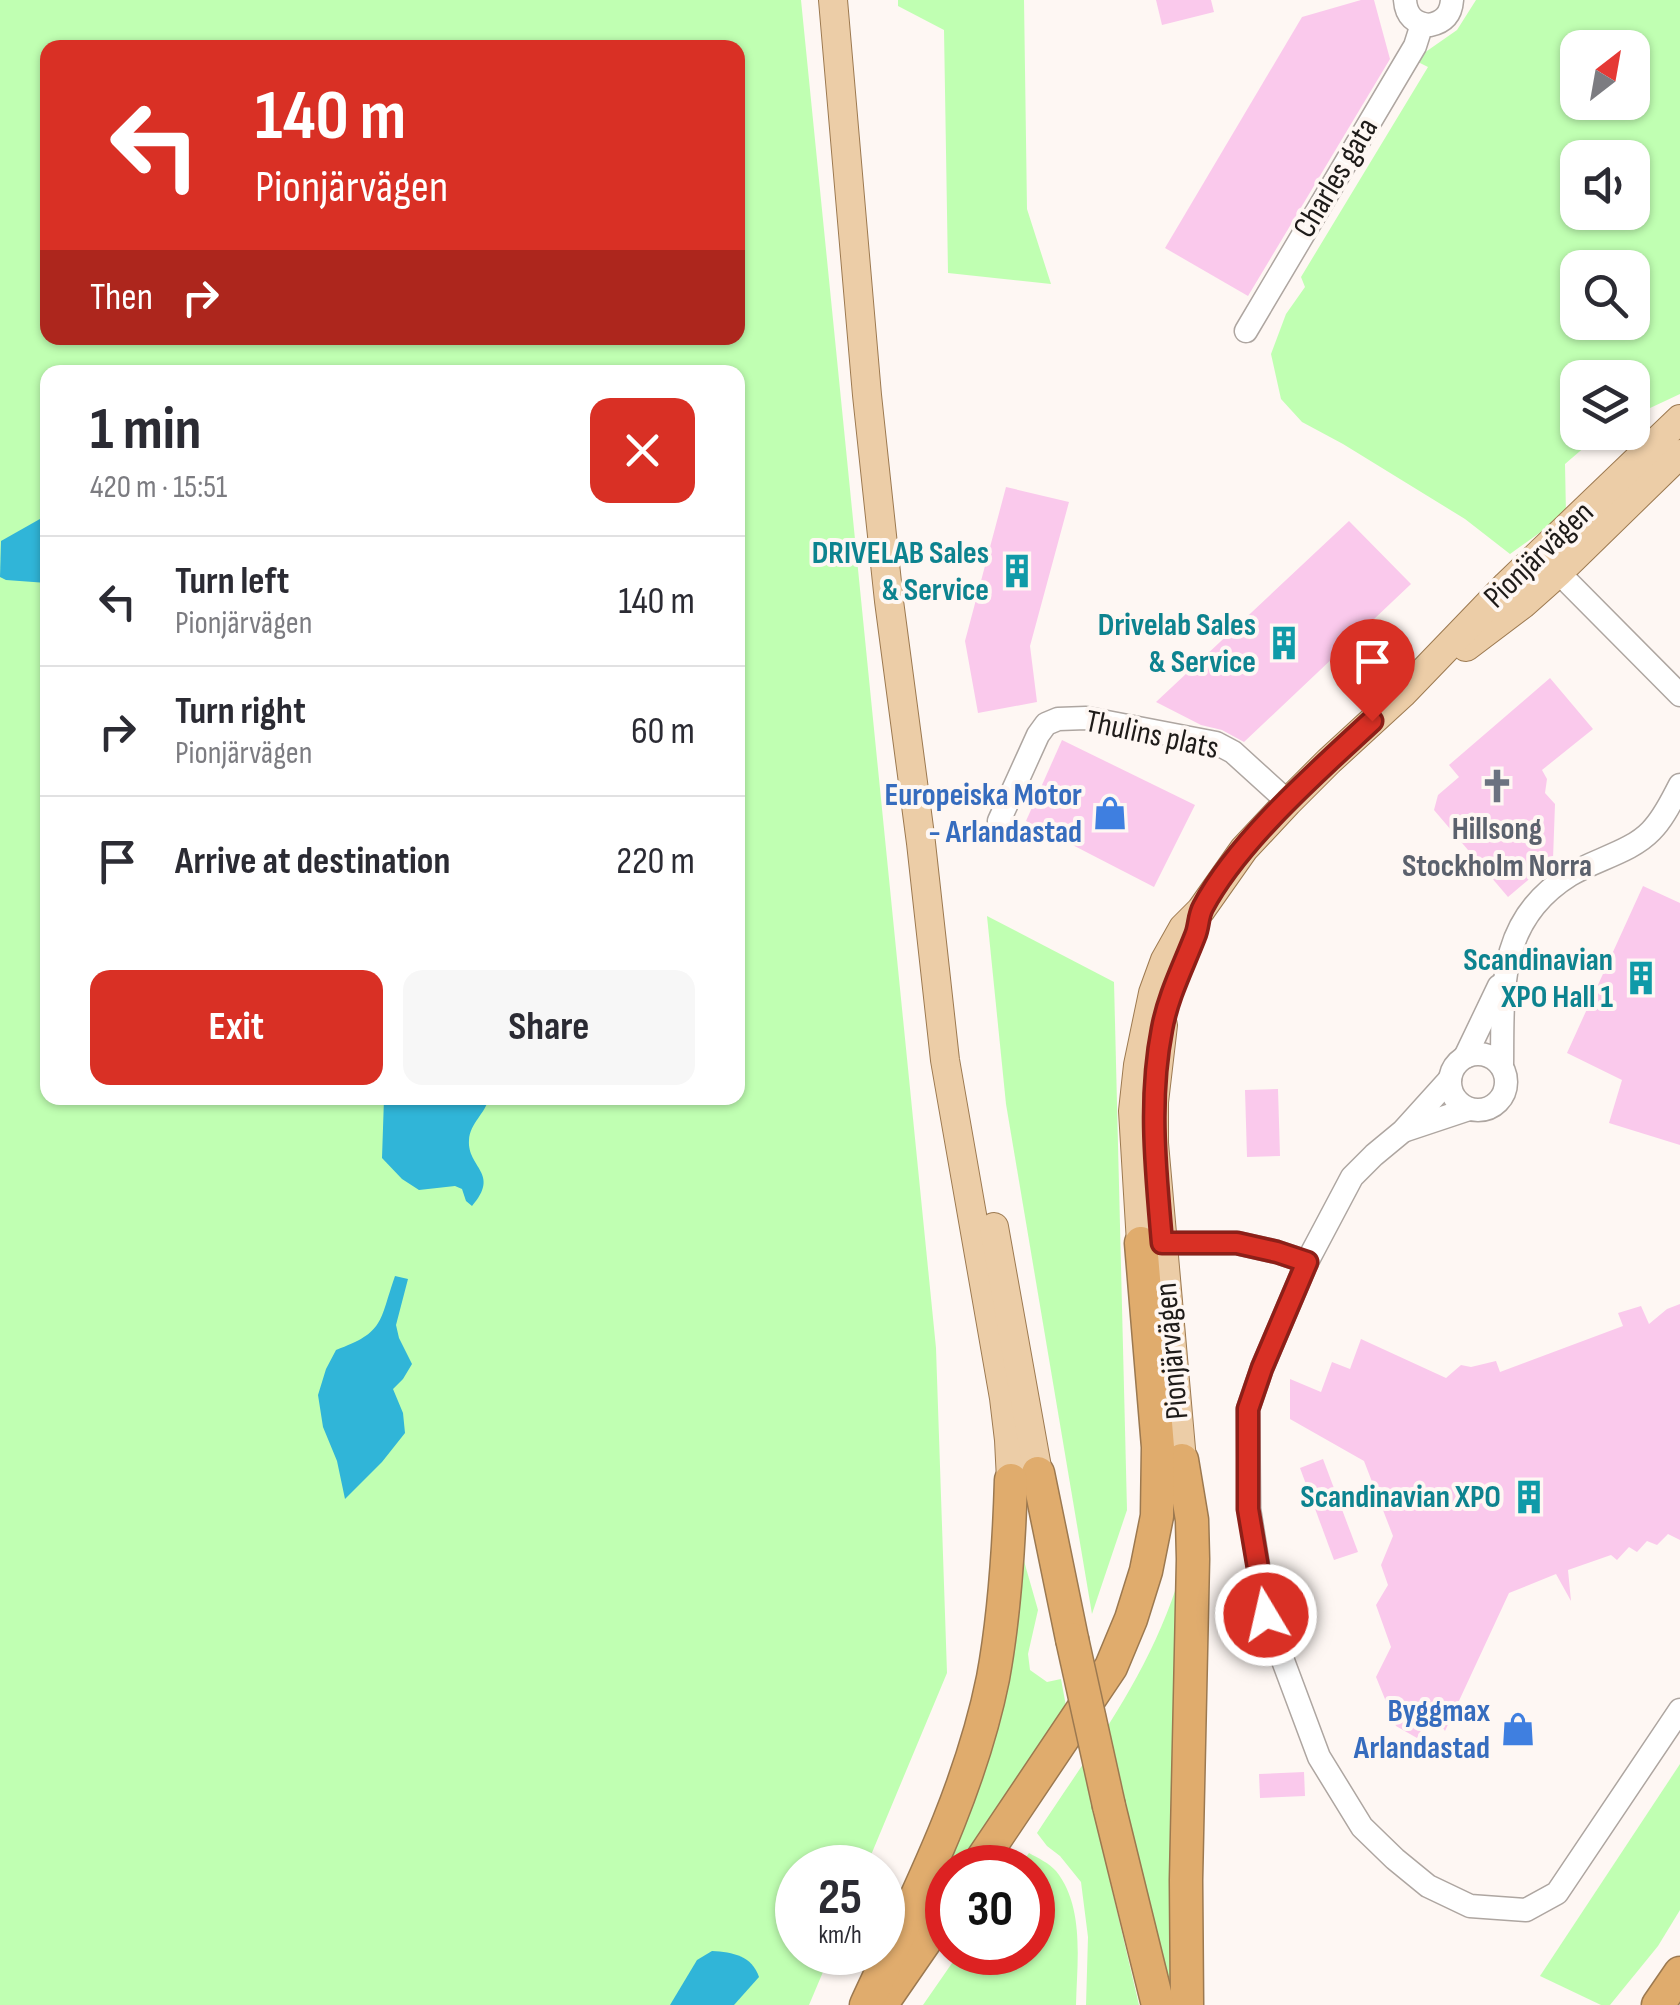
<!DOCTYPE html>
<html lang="en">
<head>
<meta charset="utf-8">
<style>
	body { margin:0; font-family:"Sofia Sans Condensed",sans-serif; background:#f7f7f7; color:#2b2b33; height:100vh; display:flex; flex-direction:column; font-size:38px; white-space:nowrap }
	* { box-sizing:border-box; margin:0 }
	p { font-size:32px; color:#7c7c81 }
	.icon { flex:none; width:55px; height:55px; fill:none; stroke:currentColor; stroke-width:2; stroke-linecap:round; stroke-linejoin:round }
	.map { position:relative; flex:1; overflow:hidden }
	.drawer { position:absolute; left:40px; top:365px; width:705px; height:740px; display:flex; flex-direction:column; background:#fff; border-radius:20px; box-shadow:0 2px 8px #0004 }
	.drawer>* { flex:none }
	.guide { position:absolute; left:40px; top:40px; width:705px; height:305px; border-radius:20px; box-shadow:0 2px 8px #0004; background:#d93025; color:#fff; overflow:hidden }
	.needle { width:65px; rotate:31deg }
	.tools { position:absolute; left:1560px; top:30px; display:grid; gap:20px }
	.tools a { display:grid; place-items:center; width:90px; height:90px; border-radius:20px; background:#fff; box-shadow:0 2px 8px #0004; font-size:50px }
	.speed { position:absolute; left:775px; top:1845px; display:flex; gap:20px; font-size:50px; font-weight:700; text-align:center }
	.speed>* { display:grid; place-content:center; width:130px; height:130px; border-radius:50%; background:#fff; box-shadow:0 2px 8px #0004; line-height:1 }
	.speed small { font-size:25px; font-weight:400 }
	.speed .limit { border:15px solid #d22; background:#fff; color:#111 }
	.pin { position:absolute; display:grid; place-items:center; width:85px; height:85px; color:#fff; margin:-102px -42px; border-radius:50% 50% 50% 0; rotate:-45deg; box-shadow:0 0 10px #0007 }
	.pin .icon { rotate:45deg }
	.me { position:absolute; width:110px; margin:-55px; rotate:351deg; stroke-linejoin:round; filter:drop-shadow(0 0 8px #0008) }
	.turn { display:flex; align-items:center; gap:35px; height:210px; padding:0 50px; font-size:45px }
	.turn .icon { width:130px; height:130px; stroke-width:2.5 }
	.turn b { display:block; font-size:70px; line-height:85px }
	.then { display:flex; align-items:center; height:95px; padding:0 50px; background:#0003; gap:20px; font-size:38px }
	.round { display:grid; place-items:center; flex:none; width:105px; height:105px; border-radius:20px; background:#f7f7f7 }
	.head { display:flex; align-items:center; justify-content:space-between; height:170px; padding:0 50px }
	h1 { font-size:60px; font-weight:700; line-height:75px }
	.cta { display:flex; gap:20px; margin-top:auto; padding:20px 50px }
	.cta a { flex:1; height:115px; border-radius:20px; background:#d93025; color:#fff; font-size:40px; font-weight:700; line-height:115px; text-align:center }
	.cta a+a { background:#f7f7f7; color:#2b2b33 }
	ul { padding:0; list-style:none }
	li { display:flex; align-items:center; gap:30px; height:130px; padding:0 50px; border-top:2px solid #e1e1e2 }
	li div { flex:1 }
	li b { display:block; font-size:38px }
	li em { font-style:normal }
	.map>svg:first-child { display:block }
</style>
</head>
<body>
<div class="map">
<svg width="1680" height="2005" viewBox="0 0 1680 2005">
	<rect width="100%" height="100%" fill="#fef7f3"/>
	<g fill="#c0ffb2" fill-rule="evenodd">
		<path d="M0,0h801l135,1348 11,325 -81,194 -68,1v84l33,1 -22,52h-809zM48,48h690v290h-690zM48,372h690v726h-690z"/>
		<polygon points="898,0 1024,0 1027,209 1051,284 948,273 944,30 898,6"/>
		<path d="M1476,0h204v394l-47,22 -1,-38h-54v54l23,1 -36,31 1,50 -56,40 -45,-35 -122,-75 -41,-22 -21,-23 -10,-45 15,-40 19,-27 -4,-10 127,-210 -14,-7 43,-30zM1578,48h54v54h-54zM1578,158h54v54h-54zM1578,268h54v54h-54z"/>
		<polygon points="987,916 1114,982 1127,1510 1092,1614 1006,1104"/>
		<polygon points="1020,1547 1038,1610 1028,1654 1030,1670 1047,1682 1061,1679 1068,1717 963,1867 948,1868 947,1889 902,1954"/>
		<path d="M1176,1588l-5,402 -51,-182 -23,18 42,179h-53l2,-68 -7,-55 -21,-26 -13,-10 -10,-13c53,-81 108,-152 139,-245z"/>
		<polygon points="1680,1764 1680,1910 1658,1946 1610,2005 1601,2005 1540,1976"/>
		<path d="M1029,1853c9,5 20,10 27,18 29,36 21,91 20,134h-153l36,-52 73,-1v-84l-13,-1z"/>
	</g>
	<g fill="#30b5d8">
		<polygon points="47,515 47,583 6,580 0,577 1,541"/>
		<path d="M384,1098h105c-4,16 -19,25 -20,42 -2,28 32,33 3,66l-6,-5 -4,-12 -7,-3 -36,4 -17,-11 -20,-21z"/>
		<path d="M395,1276l13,3 -12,46 3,13 13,26 -9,15 -10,10 10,24 2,20 -23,29 -37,37 -8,-38 -14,-34 -5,-32 8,-26 10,-19c49,-18 43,-28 59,-74z"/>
		<path d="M712,1951c21,1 40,5 47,26l-25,28h-64l27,-45z"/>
	</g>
	<g fill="#fac9ec">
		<polygon points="1156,0 1211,0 1214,12 1162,25"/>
		<polygon points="1361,0 1374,0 1390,59 1248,296 1165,248 1302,17"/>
		<polygon points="1006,487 1069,502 1030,646 1037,702 978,713 965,641"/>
		<polygon points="1349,521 1411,584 1244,742 1222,730 1201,725 1156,702"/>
		<polygon points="1550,678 1593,729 1542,770 1547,779 1545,793 1555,804 1553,859 1508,897 1434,810 1438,795 1459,777 1449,765"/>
		<polygon points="1062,740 1195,805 1154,887 1026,821"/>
		<polygon points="1643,886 1680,903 1680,1145 1609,1123 1622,1080 1567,1053"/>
		<polygon points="1278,1089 1280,1156 1247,1157 1245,1090"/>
		<polygon points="1680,1304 1680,1540 1668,1534 1657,1545 1647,1541 1637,1552 1629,1547 1617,1560 1611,1555 1568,1570 1571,1601 1556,1574 1509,1593 1445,1731 1431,1711 1417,1738 1396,1726 1376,1677 1391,1647 1376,1605 1388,1585 1381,1565 1393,1536 1364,1461 1290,1419 1290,1379 1321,1392 1332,1362 1350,1369 1361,1339 1446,1378 1461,1365 1471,1367 1496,1361 1500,1372 1623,1326 1618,1313 1641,1306 1649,1324 1667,1309"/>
		<polygon points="1323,1459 1358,1552 1334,1560 1300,1468"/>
		<polygon points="1304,1772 1305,1796 1260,1798 1259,1774"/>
	</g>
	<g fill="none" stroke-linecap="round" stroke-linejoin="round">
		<g stroke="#aea6a1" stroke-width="25">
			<g id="minor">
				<path d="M1405,0c1,16 10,24 25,25 14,-3 21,-11 22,-25"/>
				<polyline points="1246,331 1415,46 1422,24"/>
				<polyline points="1549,563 1680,695"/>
				<polyline points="999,821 1038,735 1046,724 1058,719 1086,718 1216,743 1233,752 1288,802"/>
				<circle cx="1478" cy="1082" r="28"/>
				<polyline points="1465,1057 1499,986"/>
				<path d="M1502,1067c1,-76 -6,-146 68,-192 26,-16 61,-23 81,-44 13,-13 21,-31 29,-46"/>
				<polyline points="1450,1079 1403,1131 1374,1155 1352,1177 1307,1262 1262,1368 1248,1409 1249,1509 1266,1615 1319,1757 1362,1827 1395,1859 1428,1886 1470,1906 1526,1910 1557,1893 1680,1710"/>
				<polyline points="1406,1130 1469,1109"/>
				<polyline points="1149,1243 1237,1243 1277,1252 1307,1262"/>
			</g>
		</g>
		<g stroke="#9c7950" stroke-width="30">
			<g id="major">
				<polyline points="833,0 867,395 889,601 921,843 945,1060 1004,1398 1009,1440 1011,1480"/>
				<polyline points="1466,647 1523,604 1559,572 1680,454"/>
				<polyline points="1163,1025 1154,1102 1154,1143 1182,1460"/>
				<polyline points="994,1227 1038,1473"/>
				<polyline points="1141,1243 1133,1111 1138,1065 1153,993 1165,960 1183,928 1201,910 1244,849 1288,802 1329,761 1402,694 1507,585 1680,419"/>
			</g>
		</g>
		<g stroke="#9c7950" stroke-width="35">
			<g id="highway">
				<polyline points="1182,1460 1192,1520 1193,1559 1186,1880 1187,2005"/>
				<polyline points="1038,1473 1072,1639"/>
				<polyline points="1109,1806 1158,2005"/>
				<polyline points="976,1868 1111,1667 1131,1619 1146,1571 1157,1516 1158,1447 1141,1243"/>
				<polyline points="888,1995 948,1908"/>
				<path d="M866,2005c49,-106 104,-212 127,-327 12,-65 16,-131 18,-198"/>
				<polyline points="1658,2005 1680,1973"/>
			</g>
		</g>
		<use href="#minor" stroke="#fff" stroke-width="22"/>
		<use href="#major" stroke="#eccda7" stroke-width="28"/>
		<use href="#highway" stroke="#e0ac6d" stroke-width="32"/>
		<g stroke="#9c7950" stroke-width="35" stroke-linecap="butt">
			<polyline id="highway-bridge" points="1072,1639 1109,1806"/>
		</g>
		<use href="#highway-bridge" stroke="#e0ac6d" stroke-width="32"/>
	</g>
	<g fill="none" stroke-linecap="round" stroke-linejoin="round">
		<g stroke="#8d1f18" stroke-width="25">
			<path id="route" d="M1266,1615l-18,-106v-100l14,-41 45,-106 -30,-10 -40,-9h-75c-6,-71 -14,-143 0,-214 6,-33 21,-62 33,-93 4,-9 3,-20 8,-29 35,-66 114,-135 169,-186"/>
		</g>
		<use href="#route" stroke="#d93025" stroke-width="18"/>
	</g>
	<defs>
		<g id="building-bare" transform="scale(2.7)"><path d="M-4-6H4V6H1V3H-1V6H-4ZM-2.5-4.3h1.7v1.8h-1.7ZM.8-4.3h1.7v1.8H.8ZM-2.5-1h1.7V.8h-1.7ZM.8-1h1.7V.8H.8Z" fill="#0f9aa8" stroke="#fef7f3" stroke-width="2.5" paint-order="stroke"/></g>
		<g id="church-bare" transform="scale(2.7)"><path d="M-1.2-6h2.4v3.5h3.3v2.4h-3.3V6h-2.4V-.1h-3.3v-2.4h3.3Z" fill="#6b7280" stroke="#fef7f3" stroke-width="2.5" paint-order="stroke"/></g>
		<g id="shop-bare" transform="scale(2.7)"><path d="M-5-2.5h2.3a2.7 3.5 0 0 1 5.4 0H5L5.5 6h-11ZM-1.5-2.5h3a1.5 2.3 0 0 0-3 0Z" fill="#3f7fe0" stroke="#fef7f3" stroke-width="2.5" paint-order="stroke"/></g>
	</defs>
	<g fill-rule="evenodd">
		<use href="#building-bare" x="1017" y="571"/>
		<use href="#building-bare" x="1284" y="643"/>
		<use href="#church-bare" x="1497" y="786"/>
		<use href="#shop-bare" x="1110" y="813"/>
		<use href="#building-bare" x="1641" y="978"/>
		<use href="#building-bare" x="1529" y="1497"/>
		<use href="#shop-bare" x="1518" y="1729"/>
	</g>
	<g text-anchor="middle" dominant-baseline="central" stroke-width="8" stroke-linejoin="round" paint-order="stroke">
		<g font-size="32" fill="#1e1b19" stroke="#fef7f3">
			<text transform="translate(1336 178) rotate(-59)">Charles gata</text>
			<text transform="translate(1539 555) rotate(-44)">Pionjärvägen</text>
			<text transform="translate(1152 735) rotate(12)">Thulins plats</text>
			<text transform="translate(1172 1351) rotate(-95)">Pionjärvägen</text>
		</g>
		<g font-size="32" font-weight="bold" fill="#0d838f" stroke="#fef7f3" text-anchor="end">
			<text x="989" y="553">DRIVELAB Sales<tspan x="989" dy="37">&amp; Service</tspan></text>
			<text x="1256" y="625">Drivelab Sales<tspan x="1256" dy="37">&amp; Service</tspan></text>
			<text x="1613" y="960">Scandinavian<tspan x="1613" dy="37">XPO Hall 1</tspan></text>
			<text x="1501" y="1497">Scandinavian XPO</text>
		</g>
		<g font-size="32" font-weight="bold" fill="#366cbe" stroke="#fef7f3" text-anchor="end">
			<text x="1082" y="795">Europeiska Motor<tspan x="1082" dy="37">- Arlandastad</tspan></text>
			<text x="1490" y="1711">Byggmax<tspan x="1490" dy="37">Arlandastad</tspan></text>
		</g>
		<g font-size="32" font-weight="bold" fill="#5b616d" stroke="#fef7f3">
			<text x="1497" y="829">Hillsong<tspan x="1497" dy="37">Stockholm Norra</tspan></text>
		</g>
	</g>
</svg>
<div class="tools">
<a><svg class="needle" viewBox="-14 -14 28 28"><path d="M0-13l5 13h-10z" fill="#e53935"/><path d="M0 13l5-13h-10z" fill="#7c7c81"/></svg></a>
<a><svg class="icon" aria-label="sound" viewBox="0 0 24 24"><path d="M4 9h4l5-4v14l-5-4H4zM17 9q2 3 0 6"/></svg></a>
<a><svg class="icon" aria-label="search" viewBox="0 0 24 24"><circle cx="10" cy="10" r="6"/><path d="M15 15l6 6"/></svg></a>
<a><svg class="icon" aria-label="layers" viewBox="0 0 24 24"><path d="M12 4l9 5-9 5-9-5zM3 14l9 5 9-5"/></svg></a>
</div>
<div class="speed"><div>25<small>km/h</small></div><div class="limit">30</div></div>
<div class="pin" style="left:1372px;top:721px;background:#d93025"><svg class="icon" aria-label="arrive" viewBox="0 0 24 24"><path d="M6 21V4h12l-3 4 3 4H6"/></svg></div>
<svg class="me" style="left:1266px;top:1615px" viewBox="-20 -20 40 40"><circle r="17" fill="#d93025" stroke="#fff" stroke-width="3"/><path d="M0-11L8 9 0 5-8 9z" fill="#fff"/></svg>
<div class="guide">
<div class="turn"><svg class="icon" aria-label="left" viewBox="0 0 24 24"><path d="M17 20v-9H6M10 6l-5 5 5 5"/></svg><div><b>140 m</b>Pionjärvägen</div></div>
<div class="then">Then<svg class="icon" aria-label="right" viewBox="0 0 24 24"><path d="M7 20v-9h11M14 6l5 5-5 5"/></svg></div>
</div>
<section class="drawer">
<div class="head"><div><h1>1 min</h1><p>420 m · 15:51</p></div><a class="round" style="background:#d93025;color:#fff"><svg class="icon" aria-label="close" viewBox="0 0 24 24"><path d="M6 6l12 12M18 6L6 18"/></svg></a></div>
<ul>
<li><svg class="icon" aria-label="left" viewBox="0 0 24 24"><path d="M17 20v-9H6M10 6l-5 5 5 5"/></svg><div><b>Turn left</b><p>Pionjärvägen</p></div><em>140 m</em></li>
<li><svg class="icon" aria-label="right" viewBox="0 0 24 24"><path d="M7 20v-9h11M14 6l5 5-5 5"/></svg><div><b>Turn right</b><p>Pionjärvägen</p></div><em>60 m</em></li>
<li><svg class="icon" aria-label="arrive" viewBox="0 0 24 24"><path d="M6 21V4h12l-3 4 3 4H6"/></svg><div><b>Arrive at destination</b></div><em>220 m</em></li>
</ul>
<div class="cta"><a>Exit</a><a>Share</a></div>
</section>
</div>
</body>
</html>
